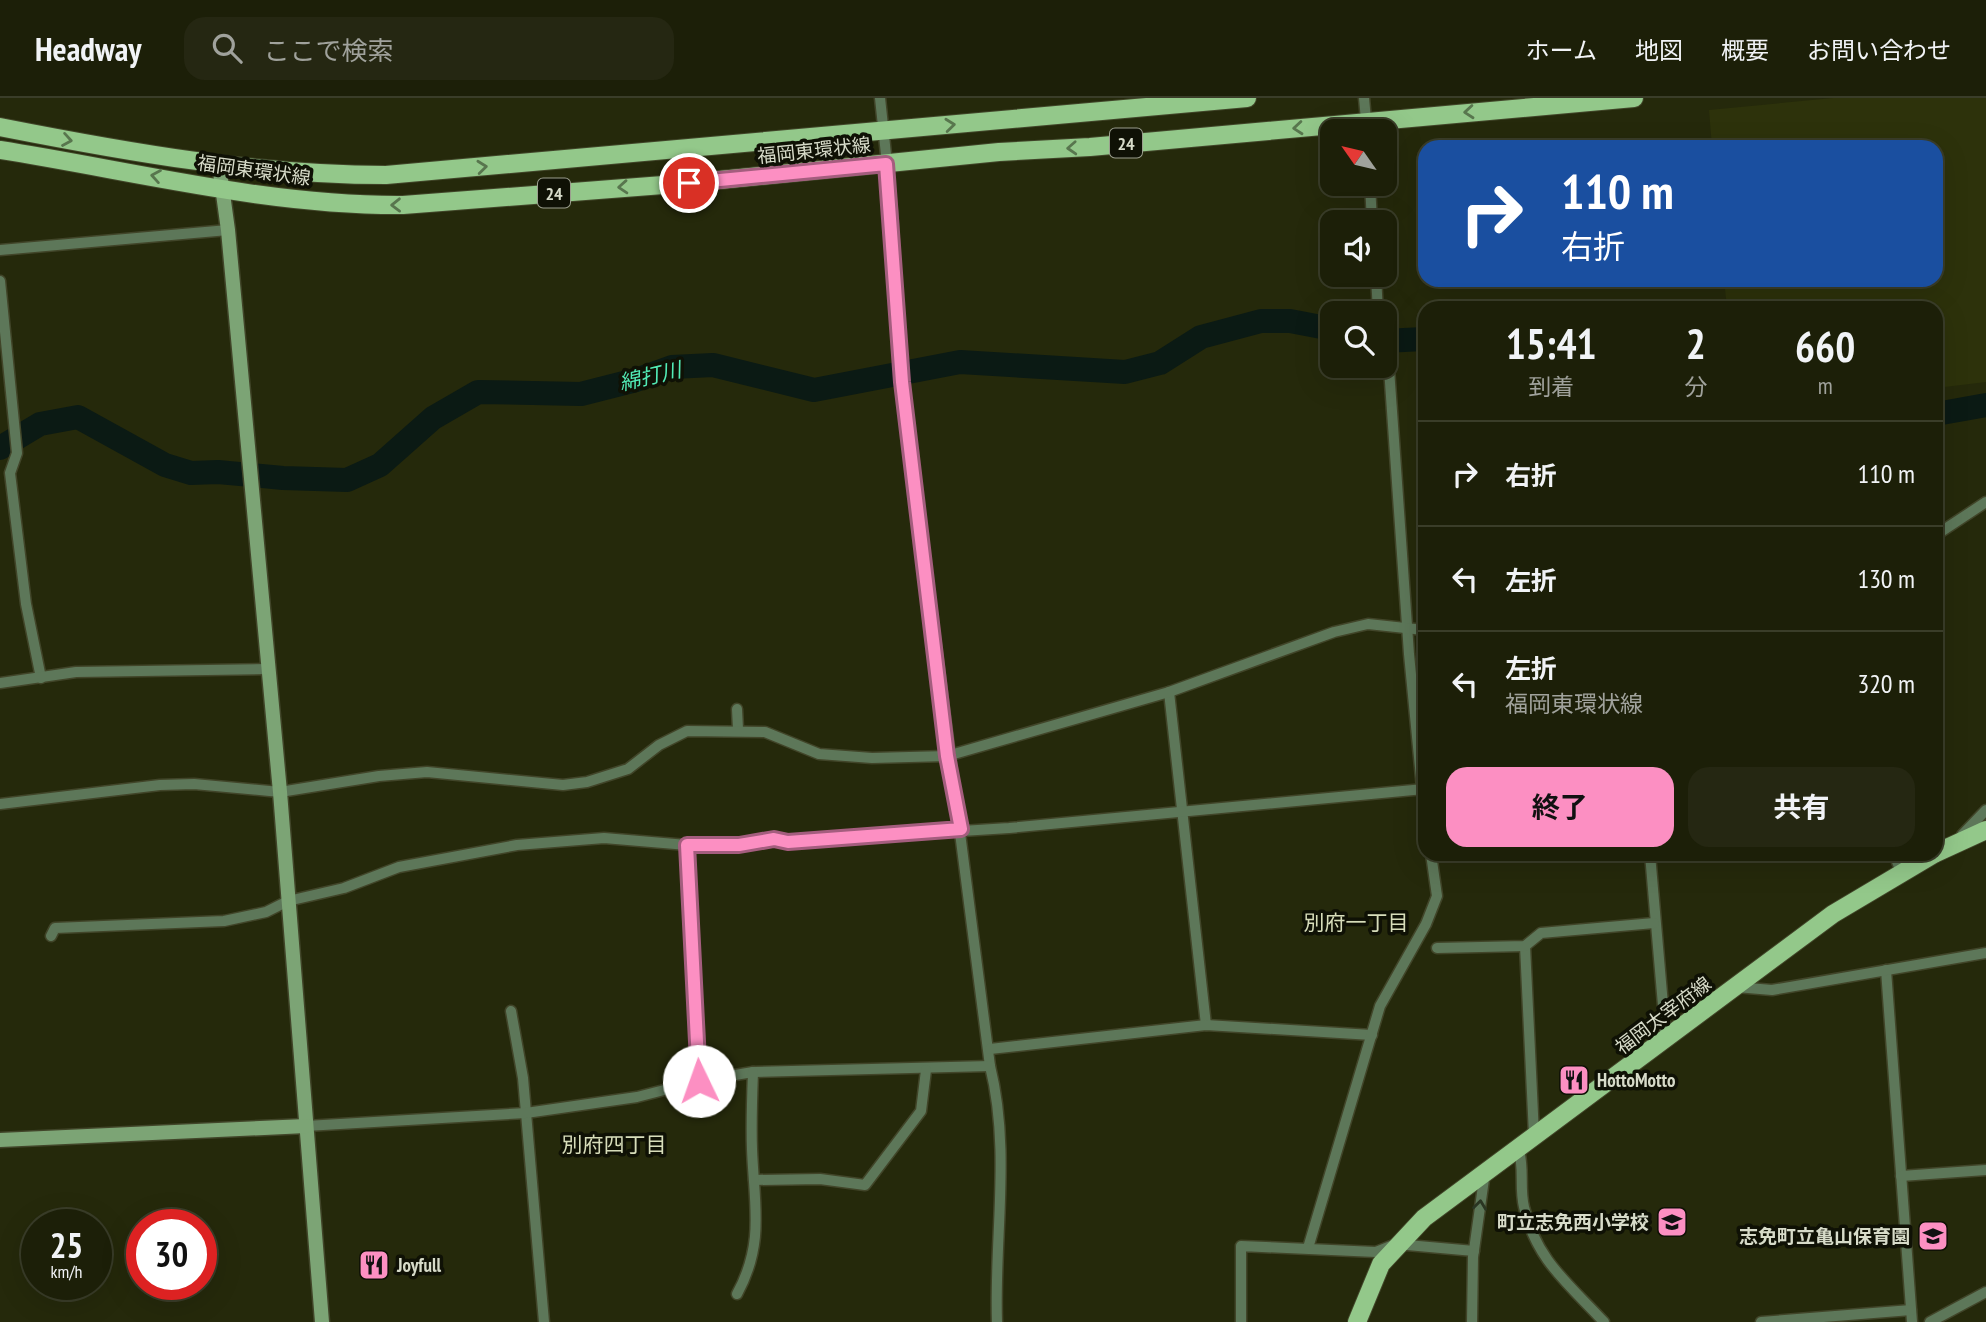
<!DOCTYPE html>
<html lang="ja">
<head>
<meta charset="utf-8">
<style>
	body { margin:0; font-family:"PT Sans Narrow","Noto Sans JP",sans-serif; background:#252712; color:#f1f3f6; height:100vh; display:flex; flex-direction:column; font-size:26px; white-space:nowrap }
	* { box-sizing:border-box; margin:0 }
	p { font-size:23px; color:#a0a29c }
	.icon { flex:none; width:38px; height:38px; fill:none; stroke:currentColor; stroke-width:2; stroke-linecap:round; stroke-linejoin:round }
	.map { position:relative; flex:1; overflow:hidden }
	.details { position:absolute; left:1418px; top:203px; width:525px; height:560px; display:flex; flex-direction:column; background:#1c1f08; border-radius:21px; box-shadow:0 7px 28px #0002,0 0 0 2px #3a3d29 }
	.details>* { flex:none }
	.hud { position:absolute; left:1418px; top:42px; width:525px; height:147px; border-radius:21px; box-shadow:0 7px 28px #0002,0 0 0 2px #3a3d29; background:#1a4fa0; color:#fff; overflow:hidden }
	.needle { width:46px; rotate:304deg }
	.controls { position:absolute; left:1320px; top:21px; display:grid; gap:14px }
	.controls a { display:grid; place-items:center; width:77px; height:77px; border-radius:14px; background:#1c1f08; box-shadow:0 7px 28px #0002,0 0 0 2px #3a3d29; font-size:35px }
	.speed { position:absolute; left:21px; top:1111px; display:flex; gap:14px; font-size:35px; font-weight:700; text-align:center }
	.speed>* { display:grid; place-content:center; width:91px; height:91px; border-radius:50%; background:#1c1f08; box-shadow:0 7px 28px #0002,0 0 0 2px #3a3d29; line-height:1 }
	.speed small { font-size:18px; font-weight:400 }
	.speed .limit { border:10px solid #d22; background:#fff; color:#111 }
	.pin { position:absolute; display:grid; place-items:center; width:60px; height:60px; color:#fff; margin:-30px; border:4px solid #fff; border-radius:50%; box-shadow:0 2px 7px #0007 }
	.me { position:absolute; width:77px; margin:-38px; rotate:357deg; stroke-linejoin:round; filter:drop-shadow(0 0 5px #0008) }
	.turn { display:flex; align-items:center; gap:24px; height:147px; padding:0 28px; font-size:32px }
	.turn .icon { width:91px; height:91px; stroke-width:2.5 }
	.turn b { display:block; font-size:49px; line-height:60px }
	.eta { display:flex; justify-content:space-evenly; align-items:center; height:119px; text-align:center }
	.eta b { font-size:42px; font-weight:700; line-height:49px }
	.primary-button { display:flex; gap:14px; margin-top:auto; padding:14px 28px }
	.primary-button a { flex:1; height:80px; border-radius:21px; background:#fc8fc2; color:#111; font-size:28px; font-weight:700; line-height:80px; text-align:center }
	.primary-button a+a { background:#252712; color:#f1f3f6 }
	ul { padding:0; list-style:none }
	li { display:flex; align-items:center; gap:21px; height:105px; padding:0 28px; border-top:2px solid #3a3d29 }
	li div { flex:1 }
	li b { display:block; font-size:26px }
	li em { font-style:normal }
	header { display:flex; align-items:center; gap:42px; box-sizing:border-box; height:98px; padding:0 35px; background:#1c1f08; border-bottom:2px solid #3a3d29 }
	header strong { font-size:33px }
	nav { display:flex; gap:38px; margin-inline-start:auto; font-size:24px }
	.search { width:490px; height:63px; background:#252712; display:flex; align-items:center; gap:18px; box-sizing:border-box; padding:0 24px; border-radius:21px; color:#a0a29c; font-size:26px }
	.map>svg:first-child { display:block }
</style>
</head>
<body>
<header>
<strong>Headway</strong>
<div class="search"><svg class="icon" aria-label="search" viewBox="0 0 24 24"><circle cx="10" cy="10" r="6"/><path d="M15 15l6 6"/></svg>ここで検索</div>
<nav><a>ホーム</a><a>地図</a><a>概要</a><a>お問い合わせ</a></nav>
</header>
<div class="map">
<svg width="1986" height="1224" viewBox="0 0 1986 1224">
	<rect width="100%" height="100%" fill="#25290b"/>
	<polygon fill="#2d320b" points="1833,0 1986,0 1986,284 1936,290 1936,210 1727,210 1724,182 1936,182 1936,49 1712,49 1709,12"/>
	<g fill="none" stroke-linecap="round" stroke-linejoin="round">
		<g stroke="#0b1a14" stroke-width="24">
			<polyline points="1384,243 1424,241"/>
			<polyline points="1936,316 1986,307"/>
			<polyline points="0,350 40,326 78,319 165,367 191,375 218,374 283,380 347,382 380,367 433,320 478,294 581,296 636,282 672,269 713,267 814,292 960,264 1125,274 1160,265 1201,239 1261,223 1290,223 1332,231"/>
		</g>
		<g stroke="#414529" stroke-width="13">
			<g id="street">
				<path d="M880,0l12,113 10,171 88,684c21,84 4,171 7,256"/>
				<polyline points="1364,0 1367,33"/>
				<polyline points="1370,86 1372,124"/>
				<polyline points="0,152 228,132"/>
				<polyline points="1376,177 1378,215"/>
				<polyline points="0,183 17,355 10,375 26,506 41,580"/>
				<polyline points="1384,247 1388,256 1409,556 1424,711"/>
				<polyline points="1936,437 1986,404"/>
				<polyline points="0,585 76,574 268,571"/>
				<polyline points="1169,594 1206,927"/>
				<polyline points="737,611 738,631"/>
				<polyline points="0,706 160,687 194,686 280,694 379,678 427,674 563,687 587,684 628,671 659,647 687,633 765,634 819,656 872,660 947,658 1169,594 1334,534 1368,526 1424,532"/>
				<polyline points="1962,737 1986,712"/>
				<polyline points="687,747 699,983"/>
				<polyline points="1650,756 1666,942"/>
				<polyline points="1894,756 1901,774"/>
				<polyline points="51,838 55,830 224,823 266,814 288,803 344,790 399,769 517,747 604,740 687,747 739,747 774,742 788,744 1009,730 1424,691"/>
				<polyline points="1525,848 1534,1037"/>
				<polyline points="1437,850 1525,848 1541,835 1654,825"/>
				<polyline points="1886,872 1912,1224"/>
				<polyline points="1736,889 1772,892 1986,855"/>
				<polyline points="511,913 523,980 544,1224"/>
				<polyline points="990,951 1206,927 1372,937"/>
				<polyline points="306,1028 526,1015 637,999 699,983 753,974 990,968"/>
				<path d="M1518,1049c7,20 1,40 6,60 12,53 45,77 80,115"/>
				<polyline points="1901,1078 1986,1072"/>
				<polyline points="754,1082 820,1081 865,1087 921,1013 926,972"/>
				<polyline points="1308,1150 1380,908 1426,826 1437,798 1431,756"/>
				<path d="M737,1196c28,-51 17,-90 15,-145 -1,-25 0,-51 1,-77"/>
				<polyline points="1241,1224 1241,1148 1376,1154 1396,1146 1474,1153"/>
				<polyline points="1472,1224 1473,1159 1485,1074"/>
				<polyline points="1761,1224 1911,1212"/>
				<polyline points="1930,1224 1986,1194"/>
			</g>
		</g>
		<g stroke="#414529" stroke-width="17">
			<g id="secondary">
				<polyline points="219,67 228,132 280,694 322,1224"/>
				<polyline points="0,1042 306,1028"/>
			</g>
		</g>
		<g stroke="#414529" stroke-width="20">
			<g id="primary">
				<path d="M0,29c127,25 256,48 386,48l861,-77"/>
				<path d="M0,52c133,21 268,56 403,55l286,-22 310,-31 91,-5 544,-49"/>
				<polyline points="1936,755 1986,732"/>
				<polyline points="1357,1224 1381,1166 1424,1120 1833,816 1934,756"/>
			</g>
		</g>
		<use href="#street" stroke="#5d7759" stroke-width="10"/>
		<use href="#secondary" stroke="#7ca475" stroke-width="14"/>
		<use href="#primary" stroke="#93c88a" stroke-width="18"/>
	</g>
	<defs><path id="oneway-chevron" d="M-2-3.5L2.5 0L-2 3.5" fill="none" stroke-width="1.6" stroke-linecap="round" stroke-linejoin="round" transform="scale(1.75)"/></defs>
	<g stroke="#58764e">
		<use href="#oneway-chevron" transform="translate(1469 14) rotate(175)"/>
		<use href="#oneway-chevron" transform="translate(950 27) rotate(-6)"/>
		<use href="#oneway-chevron" transform="translate(1298 30) rotate(175)"/>
		<use href="#oneway-chevron" transform="translate(67 42) rotate(10)"/>
		<use href="#oneway-chevron" transform="translate(1072 50) rotate(177)"/>
		<use href="#oneway-chevron" transform="translate(482 69) rotate(-6)"/>
		<use href="#oneway-chevron" transform="translate(156 78) rotate(-170)"/>
		<use href="#oneway-chevron" transform="translate(623 89) rotate(176)"/>
		<use href="#oneway-chevron" transform="translate(396 107) rotate(179)"/>
	</g>
	<use stroke="#2a3522" href="#oneway-chevron" transform="translate(1480 1107) rotate(-83)"/>
	<g fill="none" stroke-linecap="round" stroke-linejoin="round">
		<g stroke="#a45d7e" stroke-width="18">
			<polyline id="route" points="689,85 886,66 902,284 947,658 961,731 788,744 774,741 739,747 687,747 699,983"/>
		</g>
		<use href="#route" stroke="#fc8fc2" stroke-width="12"/>
	</g>
	<defs>
		<g id="restaurant-square" transform="scale(1.575)"><rect x="-9" y="-9" width="18" height="18" rx="4" fill="#fc8fc2" stroke="#0f1105"/><path d="M-5-6h1v4h1v-4h1v4h1v-4h1v5L-1.5 .5V6h-2V.5L-5-1ZM5-6V6H3V1.5H1.5Q1.5-4 5-6Z" fill="#111"/></g>
		<g id="school-square" transform="scale(1.575)"><rect x="-9" y="-9" width="18" height="18" rx="4" fill="#fc8fc2" stroke="#0f1105"/><path d="M0-5L7-2L0 1L-7-2ZM-4 1L0 2.5L4 1V4Q0 6-4 4Z" fill="#111"/></g>
	</defs>
	<g fill-rule="evenodd">
		<use href="#restaurant-square" x="1574" y="982"/>
		<use href="#school-square" x="1672" y="1124"/>
		<use href="#school-square" x="1933" y="1138"/>
		<use href="#restaurant-square" x="374" y="1167"/>
	</g>
	<g text-anchor="middle" dominant-baseline="central" stroke-width="7" stroke-linejoin="round" paint-order="stroke">
		<g fill="#0f1105" stroke="#9b9e8e" stroke-width="2">
			<rect x="1110" y="30.5" width="32" height="29" rx="5"/>
			<rect x="538" y="80.5" width="32" height="29" rx="5"/>
		</g>
		<g font-size="18" font-weight="bold" fill="#d7dbc9">
			<text x="1126" y="45">24</text>
			<text x="554" y="95">24</text>
		</g>
		<g font-size="19" fill="#d7dbc9" stroke="#0f1105">
			<text transform="translate(814 52) rotate(-6)">福岡東環状線</text>
			<text transform="translate(254 72) rotate(8)">福岡東環状線</text>
			<text transform="translate(1663 917) rotate(-37)">福岡太宰府線</text>
		</g>
		<g font-size="19" font-weight="bold" fill="#d7dbc9" stroke="#0f1105" text-anchor="start">
			<text x="1597" y="982">HottoMotto</text>
			<text x="1649" y="1124" text-anchor="end">町立志免西小学校</text>
			<text x="1910" y="1138" text-anchor="end">志免町立亀山保育園</text>
			<text x="397" y="1167">Joyfull</text>
		</g>
		<g font-size="21" font-style="italic" fill="#52ebb6" stroke="#0f1105">
			<text transform="translate(650 278) rotate(-13)">綿打川</text>
		</g>
		<g font-size="21" fill="#d7ddba" stroke="#0f1105">
			<text x="1356" y="824">別府一丁目</text>
			<text x="614" y="1046">別府四丁目</text>
		</g>
	</g>
</svg>
<div class="controls">
<a><svg class="needle" viewBox="-14 -14 28 28"><path d="M0-13l5 13h-10z" fill="#e53935"/><path d="M0 13l5-13h-10z" fill="#a0a29c"/></svg></a>
<a><svg class="icon" aria-label="sound" viewBox="0 0 24 24"><path d="M4 9h4l5-4v14l-5-4H4zM17 9q2 3 0 6"/></svg></a>
<a><svg class="icon" aria-label="search" viewBox="0 0 24 24"><circle cx="10" cy="10" r="6"/><path d="M15 15l6 6"/></svg></a>
</div>
<div class="speed"><div>25<small>km/h</small></div><div class="limit">30</div></div>
<div class="pin" style="left:689px;top:85px;background:#d93025"><svg class="icon" aria-label="arrive" viewBox="0 0 24 24"><path d="M6 21V4h12l-3 4 3 4H6"/></svg></div>
<svg class="me" style="left:699px;top:983px" viewBox="-20 -20 40 40"><circle r="19" fill="#fff"/><path d="M0-13L10 11 0 6-10 11z" fill="#fc8fc2"/></svg>
<div class="hud">
<div class="turn"><svg class="icon" aria-label="right" viewBox="0 0 24 24"><path d="M7 20v-9h11M14 6l5 5-5 5"/></svg><div><b>110 m</b>右折</div></div>
</div>
<section class="details">
<div class="eta">
<div><b>15:41</b><p>到着</p></div>
<div><b>2</b><p>分</p></div>
<div><b>660</b><p>m</p></div>
</div>
<ul>
<li><svg class="icon" aria-label="right" viewBox="0 0 24 24"><path d="M7 20v-9h11M14 6l5 5-5 5"/></svg><div><b>右折</b></div><em>110 m</em></li>
<li><svg class="icon" aria-label="left" viewBox="0 0 24 24"><path d="M17 20v-9H6M10 6l-5 5 5 5"/></svg><div><b>左折</b></div><em>130 m</em></li>
<li><svg class="icon" aria-label="left" viewBox="0 0 24 24"><path d="M17 20v-9H6M10 6l-5 5 5 5"/></svg><div><b>左折</b><p>福岡東環状線</p></div><em>320 m</em></li>
</ul>
<div class="primary-button"><a>終了</a><a>共有</a></div>
</section>
</div>
</body>
</html>
